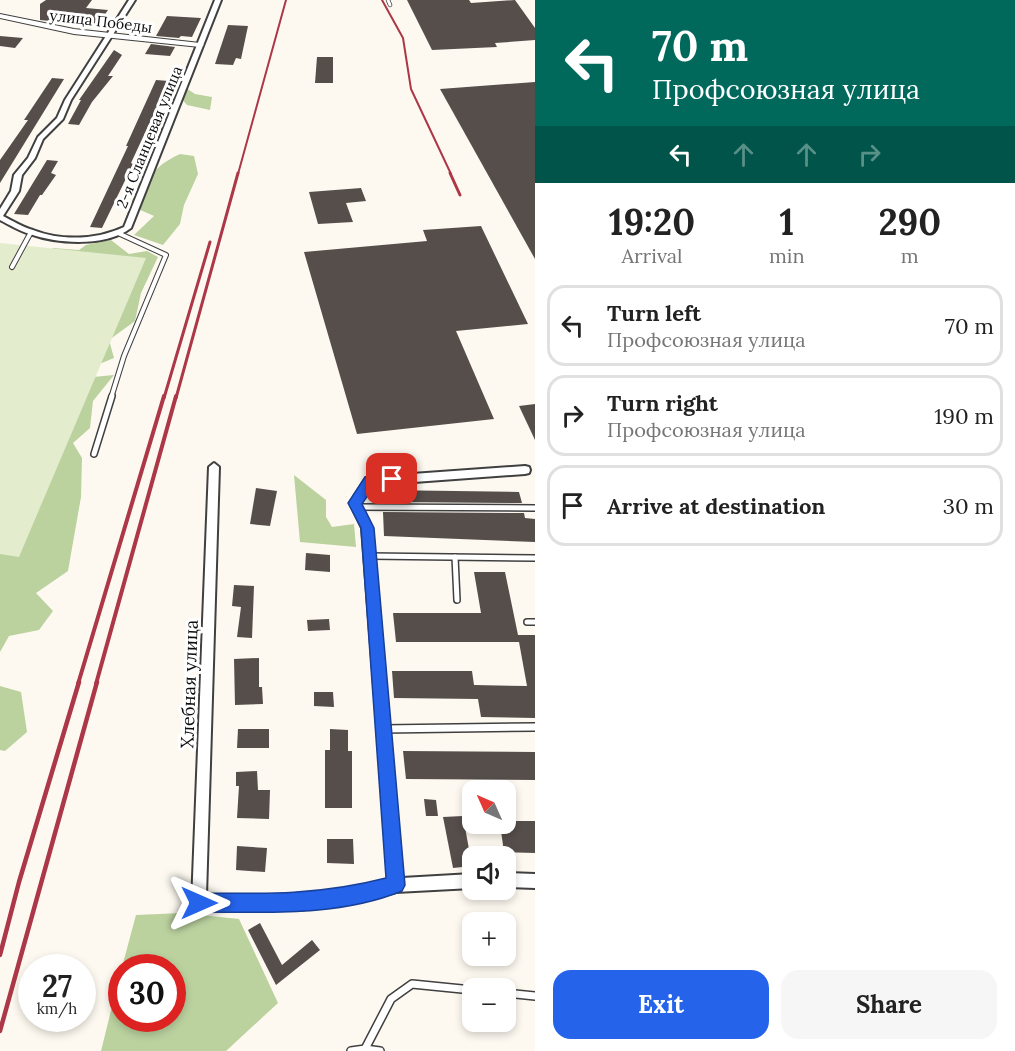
<!DOCTYPE html>
<html lang="en">
<head>
<meta charset="utf-8">
<style>
	body { margin:0; font-family:Lora,serif; background:#f6f6f6; color:#222; height:100vh; display:flex; flex-direction:column; font-size:22px; white-space:nowrap }
	* { box-sizing:border-box; margin:0 }
	p { font-size:20px; color:#767676 }
	.icon { flex:none; width:33px; height:33px; fill:none; stroke:currentColor; stroke-width:2; stroke-linecap:round; stroke-linejoin:round }
	.map { position:relative; flex:1; overflow:hidden }
	.side { display:flex; flex-direction:column; background:#fff; width:480px }
	.side>* { flex:none }
	.banner { background:#00695c; color:#fff; overflow:hidden }
	.needle { width:39px; rotate:315deg }
	.buttons { position:absolute; left:462px; top:780px; display:grid; gap:12px }
	.buttons a { display:grid; place-items:center; width:54px; height:54px; border-radius:12px; background:#fff; box-shadow:0 3px 9px #0003; font-size:30px }
	.speed { position:absolute; left:18px; top:954px; display:flex; gap:12px; font-size:30px; font-weight:700; text-align:center }
	.speed>* { display:grid; place-content:center; width:78px; height:78px; border-radius:50%; background:#fff; box-shadow:0 3px 9px #0003; line-height:1 }
	.speed small { font-size:15px; font-weight:400 }
	.speed .limit { border:9px solid #d22; background:#fff; color:#111 }
	.pin { position:absolute; display:grid; place-items:center; width:51px; height:51px; color:#fff; margin:-26px; border-radius:12px; box-shadow:0 3px 9px #0006 }
	.me { position:absolute; width:66px; margin:-33px; rotate:90deg; stroke-linejoin:round; filter:drop-shadow(0 0 4px #0008) }
	.turn { display:flex; align-items:center; gap:21px; height:126px; padding:0 18px; font-size:27px }
	.turn .icon { width:78px; height:78px; stroke-width:2.5 }
	.turn b { display:block; font-size:42px; line-height:51px }
	.lanes { display:flex; align-items:center; height:57px; padding:0 18px; background:#0003; justify-content:center; gap:30px; direction:ltr }
	.lanes .off { opacity:.35 }
	.eta { display:flex; justify-content:space-evenly; align-items:center; height:102px; text-align:center }
	.eta b { font-size:36px; font-weight:800; line-height:42px }
	.cta { display:flex; gap:12px; margin-top:auto; padding:12px 18px }
	.cta a { flex:1; height:69px; border-radius:18px; background:#2563eb; color:#fff; font-size:24px; font-weight:800; line-height:69px; text-align:center }
	.cta a+a { background:#f6f6f6; color:#222 }
	ul { padding:0; list-style:none }
	li { display:flex; align-items:center; gap:18px; height:81px; margin:0 12px 9px; padding:0 6px; border:3px solid #e0e0e0; border-radius:18px }
	li div { flex:1 }
	li b { display:block; font-size:22px }
	li em { font-style:normal }
	main { display:flex; flex:1; min-height:0 }
	.map>svg:first-child { display:block }
</style>
</head>
<body>
<main>
<div class="map">
<svg width="535" height="1051" viewBox="0 0 535 1051">
	<rect width="100%" height="100%" fill="#fdf9f0"/>
	<g fill="#bbd29f">
		<polygon points="180,84 195,94 212,97 210,110 187,105 175,91"/>
		<path d="M180,154l14,2 4,18 -14,31 -4,19 -17,21 -29,-10 20,-19 -16,-7c10,-30 12,-41 42,-55z"/>
		<polygon points="111,240 129,254 147,251 158,257 141,293 135,321 109,340 114,358 92,367 93,377 114,375 93,401 90,428 73,443 82,458 81,497 68,571 36,593 53,611 39,630 9,636 0,652 0,548 45,258 53,248 79,250 86,245"/>
		<polygon points="294,475 326,500 326,517 332,527 354,524 356,547 300,542"/>
		<polygon points="0,686 21,692 27,732 5,751 0,750"/>
		<polygon points="182,913 239,919 278,1003 226,1051 101,1051 121,970 122,1018 172,1018 172,968 122,967 136,915"/>
	</g>
	<polygon fill="#e4ecce" points="0,243 146,258 19,557 0,554"/>
	<g fill="#554e4b">
		<polygon points="46,0 92,0 86,8 108,10 97,26 40,20 40,4"/>
		<polygon points="407,0 469,0 471,3 515,0 535,28 535,40 495,43 497,47 432,50"/>
		<polygon points="167,16 201,18 192,37 181,36 179,38 156,36"/>
		<polygon points="228,25 248,26 241,59 236,58 233,65 215,64"/>
		<polygon points="0,36 23,38 15,48 0,46"/>
		<polygon points="151,44 175,47 170,56 145,54"/>
		<polygon points="114,50 122,55 108,76 113,76 92,102 79,125 68,124 81,100 79,100"/>
		<polygon points="317,57 333,57 333,83 315,83"/>
		<polygon points="52,78 64,79 0,183 0,160 28,120 24,120"/>
		<polygon points="156,80 169,81 131,163 133,164 102,228 90,227 128,146 126,146"/>
		<polygon points="535,82 535,259 440,89"/>
		<polygon points="47,160 58,161 51,173 56,175 42,195 40,195 28,215 14,214"/>
		<polygon points="361,188 366,201 346,203 353,222 318,224 309,192"/>
		<polygon points="481,226 528,324 456,331 494,419 357,434 304,252 427,241 423,230"/>
		<polygon points="535,404 535,440 519,406"/>
		<polygon points="256,488 277,491 270,526 250,524"/>
		<polygon points="382,490 519,492 522,503 382,502"/>
		<polygon points="383,512 524,513 525,518 535,519 535,542 384,536"/>
		<polygon points="306,553 330,555 330,572 305,570"/>
		<polygon points="474,572 505,572 518,635 535,635 535,718 481,717 478,699 394,698 392,671 472,671 474,685 527,686 519,642 396,642 393,613 481,613"/>
		<polygon points="234,585 254,586 252,638 237,637 241,607 232,606"/>
		<polygon points="329,619 330,630 308,631 307,620"/>
		<polygon points="259,658 259,687 262,687 263,704 235,705 234,659"/>
		<polygon points="314,692 333,692 334,707 314,706"/>
		<polygon points="238,729 269,729 269,748 237,748"/>
		<polygon points="330,729 348,730 348,751 352,751 352,808 325,808 325,750 330,750"/>
		<polygon points="403,751 535,752 535,780 406,779"/>
		<polygon points="257,771 258,790 270,790 269,819 237,818 239,786 236,786 236,772"/>
		<polygon points="424,799 436,800 438,816 426,816"/>
		<polygon points="463,816 472,866 453,868 443,817"/>
		<polygon points="506,821 535,821 535,853 504,852 500,824 506,824"/>
		<polygon points="327,839 353,839 354,864 327,863"/>
		<polygon points="237,846 267,848 265,872 236,870"/>
		<polygon points="260,923 282,965 312,940 320,950 276,985 248,930"/>
	</g>
	<g fill="none" stroke-linecap="round" stroke-linejoin="round">
		<g stroke="#404040" stroke-width="4.5">
			<polyline id="service-far3" points="388,0 390,5"/>
		</g>
		<g stroke="#404040" stroke-width="6">
			<g id="service-far2">
				<polyline points="12,267 31,232"/>
				<polyline points="111,398 124,356 166,255 118,233"/>
			</g>
		</g>
		<g stroke="#404040" stroke-width="8">
			<g id="service-far1">
				<polyline points="94,454 112,396"/>
				<polyline points="357,507 535,508"/>
				<polyline points="370,556 535,558"/>
				<polyline points="455,557 457,600"/>
				<polyline points="527,622 535,622"/>
			</g>
		</g>
		<g stroke="#404040" stroke-width="10">
			<g id="service">
				<polyline points="383,729 535,727"/>
				<polyline points="506,993 535,996"/>
				<polyline points="365,1049 380,1051"/>
				<polyline points="351,1051 365,1049 391,999 412,984 472,990"/>
			</g>
		</g>
		<g stroke="#404040" stroke-width="4">
			<g id="minor">
				<path d="M129,0h6l-64,100 -8,19 -20,20 -8,19 -13,17 -3,16 -16,25c10,5 19,11 30,14 28,11 63,10 91,-3l91,-227h6l-90,228c-25,19 -73,16 -101,6 -11,-3 -20,-9 -30,-14v-11l11,-18 3,-16 14,-17 10,-21 19,-19 8,-18z"/>
				<polygon points="214,463 219,467 206,896 299,896 348,890 389,880 362,528 350,503 366,478 370,477 525,466 529,467 530,470 529,473 525,474 373,485 360,503 372,528 402,878 472,874 472,888 396,892 348,904 299,910 199,910 194,908 192,903 209,467"/>
				<polygon points="506,873 535,874 535,888 506,887"/>
			</g>
		</g>
		<g stroke="#404040" stroke-width="2">
			<polygon id="tertiary" points="0,14 74,29 200,43 204,45 200,47 74,34 0,18"/>
		</g>
		<use href="#service-far3" stroke="#fff" stroke-width="3"/>
		<use href="#service-far2" stroke="#fff" stroke-width="4"/>
		<use href="#service-far1" stroke="#fff" stroke-width="5"/>
		<use href="#service" stroke="#fff" stroke-width="7"/>
		<use href="#minor" fill="#fff" fill-rule="evenodd"/>
		<use href="#tertiary" fill="#fff" fill-rule="evenodd"/>
		<g stroke="#ac3747" stroke-width="2">
			<polyline points="382,0 403,38 411,89 451,174"/>
			<polyline points="238,174 286,0"/>
		</g>
		<g stroke="#ac3747" stroke-width="3">
			<polyline points="450,173 460,195"/>
			<polyline points="164,398 210,242"/>
			<polyline points="176,398 238,173"/>
		</g>
		<g stroke="#ac3747" stroke-width="4">
			<polyline points="78,684 164,396"/>
			<polyline points="96,684 176,396"/>
		</g>
		<g stroke="#ac3747" stroke-width="4.5">
			<polyline points="0,955 19,882 79,682"/>
			<polyline points="0,1031 97,682"/>
		</g>
	</g>
	<path fill="#2563eb" stroke="#184099" stroke-width="1.5" d="M392,474l5,2 2,3 -2,4 -23,3 -12,18 12,24 31,357 -3,6c-64,26 -136,21 -203,21l-7,-3 -2,-6 2,-7 7,-3c67,1 121,2 187,-15l-25,-350 -13,-25 17,-26z"/>
	<g text-anchor="middle" dominant-baseline="central" stroke-width="6" stroke-linejoin="round" paint-order="stroke">
		<g font-size="15" fill="#0d0d0d" stroke="#fff">
			<text transform="translate(101 21) rotate(7)">улица Победы</text>
			<text transform="translate(149 137) rotate(-68)">2-я Сланцевая улица</text>
		</g>
		<g font-size="18" fill="#0d0d0d" stroke="#fff">
			<text transform="translate(189 684) rotate(-88)">Хлебная улица</text>
		</g>
	</g>
</svg>
<div class="buttons">
<a><svg class="needle" viewBox="-14 -14 28 28"><path d="M0-13l5 13h-10z" fill="#e53935"/><path d="M0 13l5-13h-10z" fill="#767676"/></svg></a>
<a><svg class="icon" aria-label="sound" viewBox="0 0 24 24"><path d="M4 9h4l5-4v14l-5-4H4zM17 9q2 3 0 6"/></svg></a>
<a>+</a>
<a>−</a>
</div>
<div class="speed"><div>27<small>km/h</small></div><div class="limit">30</div></div>
<div class="pin" style="left:392px;top:479px;background:#d93025"><svg class="icon" aria-label="arrive" viewBox="0 0 24 24"><path d="M6 21V4h12l-3 4 3 4H6"/></svg></div>
<svg class="me" style="left:199px;top:903px" viewBox="-20 -20 40 40"><path d="M0-17L14 15 0 8-14 15z" fill="#2563eb" stroke="#fff" stroke-width="4"/></svg>
</div>
<section class="side">
<div class="banner">
<div class="turn"><svg class="icon" aria-label="left" viewBox="0 0 24 24"><path d="M17 20v-9H6M10 6l-5 5 5 5"/></svg><div><b>70 m</b>Профсоюзная улица</div></div>
<div class="lanes"><svg class="icon" aria-label="left" viewBox="0 0 24 24"><path d="M17 20v-9H6M10 6l-5 5 5 5"/></svg><svg class="icon off" aria-label="ahead" viewBox="0 0 24 24"><path d="M12 20V5M6 11l6-6 6 6"/></svg><svg class="icon off" aria-label="ahead" viewBox="0 0 24 24"><path d="M12 20V5M6 11l6-6 6 6"/></svg><svg class="icon off" aria-label="right" viewBox="0 0 24 24"><path d="M7 20v-9h11M14 6l5 5-5 5"/></svg></div>
</div>
<div class="eta">
<div><b>19:20</b><p>Arrival</p></div>
<div><b>1</b><p>min</p></div>
<div><b>290</b><p>m</p></div>
</div>
<ul>
<li><svg class="icon" aria-label="left" viewBox="0 0 24 24"><path d="M17 20v-9H6M10 6l-5 5 5 5"/></svg><div><b>Turn left</b><p>Профсоюзная улица</p></div><em>70 m</em></li>
<li><svg class="icon" aria-label="right" viewBox="0 0 24 24"><path d="M7 20v-9h11M14 6l5 5-5 5"/></svg><div><b>Turn right</b><p>Профсоюзная улица</p></div><em>190 m</em></li>
<li><svg class="icon" aria-label="arrive" viewBox="0 0 24 24"><path d="M6 21V4h12l-3 4 3 4H6"/></svg><div><b>Arrive at destination</b></div><em>30 m</em></li>
</ul>
<div class="cta"><a>Exit</a><a>Share</a></div>
</section>
</main>
</body>
</html>
